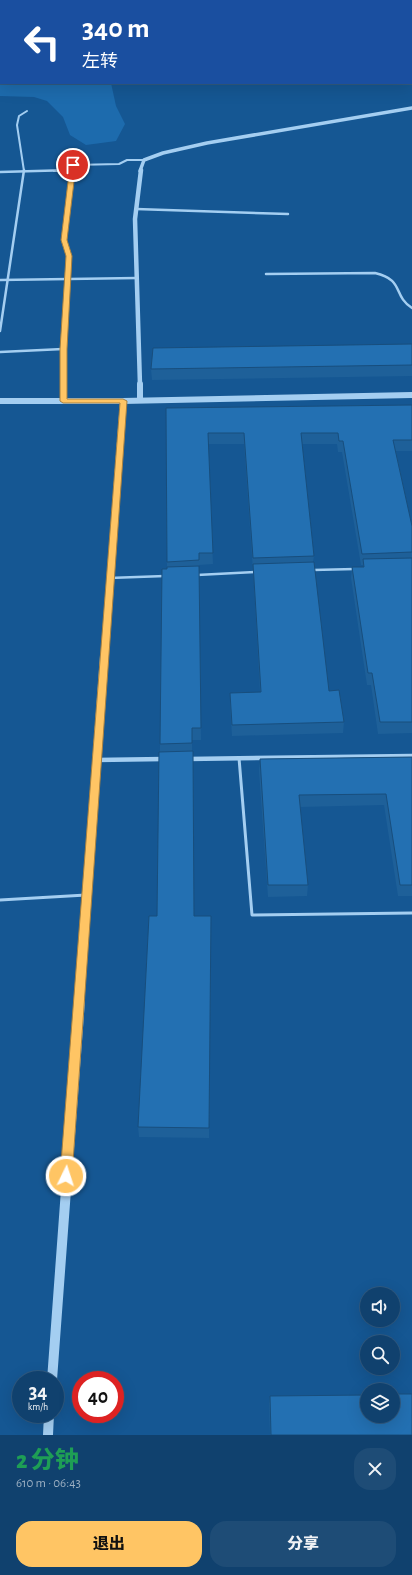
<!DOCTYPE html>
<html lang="zh">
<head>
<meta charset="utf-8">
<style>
	body { margin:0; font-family:"Alegreya Sans","Noto Sans SC",sans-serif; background:#1e4c76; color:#f1f3f6; height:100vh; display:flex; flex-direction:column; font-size:15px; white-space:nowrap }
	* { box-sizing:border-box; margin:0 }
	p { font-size:13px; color:#9cafc2 }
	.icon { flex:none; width:22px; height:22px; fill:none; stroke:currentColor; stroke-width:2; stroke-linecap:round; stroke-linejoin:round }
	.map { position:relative; height:1435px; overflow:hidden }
	.drawer { display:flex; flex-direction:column; background:#10416e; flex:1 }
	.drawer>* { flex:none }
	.banner { position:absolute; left:0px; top:0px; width:412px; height:84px; box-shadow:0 4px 16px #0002,0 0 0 1px #305a81; background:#1a4fa0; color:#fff; overflow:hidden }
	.buttons { position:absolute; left:360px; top:1287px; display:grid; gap:8px }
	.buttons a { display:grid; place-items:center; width:40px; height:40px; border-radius:50%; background:#10416e; box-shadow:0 4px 16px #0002,0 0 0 1px #305a81; font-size:20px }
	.speed { position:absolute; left:12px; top:1371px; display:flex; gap:8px; font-size:20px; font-weight:700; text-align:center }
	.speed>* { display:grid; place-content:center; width:52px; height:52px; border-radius:50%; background:#10416e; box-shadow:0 4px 16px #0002,0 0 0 1px #305a81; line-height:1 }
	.speed small { font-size:10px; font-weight:400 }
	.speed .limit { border:6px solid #d22; background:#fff; color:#111 }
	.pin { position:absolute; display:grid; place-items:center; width:34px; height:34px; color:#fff; margin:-17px; border:2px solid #fff; border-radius:50%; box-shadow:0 1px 4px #0007 }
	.me { position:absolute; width:44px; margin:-22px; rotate:4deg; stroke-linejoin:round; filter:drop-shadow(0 0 3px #0008) }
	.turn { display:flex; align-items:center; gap:14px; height:84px; padding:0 16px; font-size:18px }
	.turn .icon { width:52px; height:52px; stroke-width:2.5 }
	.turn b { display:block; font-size:28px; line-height:34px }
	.round { display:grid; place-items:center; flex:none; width:42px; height:42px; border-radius:16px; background:#1e4c76 }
	.overview { display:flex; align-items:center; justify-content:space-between; height:68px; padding:0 16px }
	h1 { font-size:24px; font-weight:800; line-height:30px; color:#1e9e55 }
	.action { display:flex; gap:8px; margin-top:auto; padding:8px 16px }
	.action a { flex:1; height:46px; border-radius:16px; background:#ffc564; color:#111; font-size:16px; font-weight:800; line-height:46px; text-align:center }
	.action a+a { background:#1e4c76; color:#f1f3f6 }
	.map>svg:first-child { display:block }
</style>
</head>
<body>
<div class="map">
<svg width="412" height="1435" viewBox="0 0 412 1435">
	<rect width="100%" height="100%" fill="#155793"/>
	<polygon fill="#1d6bad" points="0,0 182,0 184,1 1,1 1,83 111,83 116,106 125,124 116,141 86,145 70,135 63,117 47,101 34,97 0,96"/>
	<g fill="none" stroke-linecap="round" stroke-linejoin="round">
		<g stroke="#a4cef1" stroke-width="2.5">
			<polyline points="313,570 355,569"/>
			<polyline points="197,575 255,572"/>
			<polyline points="109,578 165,576"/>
		</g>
		<g stroke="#a4cef1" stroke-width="3">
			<polyline points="239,758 252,915 412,913"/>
			<polyline points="0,900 86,895"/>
		</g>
		<g stroke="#a4cef1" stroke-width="2">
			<polyline points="24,171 17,125 19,116 27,111"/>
			<polyline points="54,171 72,170"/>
			<polyline points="72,171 73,165 119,164 127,160 144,160"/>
		</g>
		<g stroke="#a4cef1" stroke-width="2.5">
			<polyline points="0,172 72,170"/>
			<polyline points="136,209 288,214"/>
			<path d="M266,274l109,-1c30,7 17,22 37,35"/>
			<polyline points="0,280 137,278"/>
			<polyline points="0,331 24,170"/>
			<polyline points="0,352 63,349"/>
			<polyline points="63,385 63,349 69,256 64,240 72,170"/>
		</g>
		<polyline stroke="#a4cef1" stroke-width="3.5" points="63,384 63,401"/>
		<g stroke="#a4cef1" stroke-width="4.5">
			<polyline points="188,759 412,756"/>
			<polyline points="96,760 164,759"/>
		</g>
		<polyline stroke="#a4cef1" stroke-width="3.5" points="140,171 144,160 163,153 207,143 412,108"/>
		<polyline stroke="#a4cef1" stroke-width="4.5" points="140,385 135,219 141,170"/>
		<g stroke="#a4cef1" stroke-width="6">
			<polyline points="140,384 140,400"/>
			<polyline points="0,401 123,401 412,395"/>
			<polyline points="104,657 123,401"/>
		</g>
		<polyline stroke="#a4cef1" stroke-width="8" points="79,1001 104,656"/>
		<g stroke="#a4cef1" stroke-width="10">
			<polyline points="52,1380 80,1000"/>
			<polyline points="48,1435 49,1414"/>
		</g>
	</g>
	<g fill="#1e6099">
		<polygon points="412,344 412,376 152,380 151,369"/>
		<polygon points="412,405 412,451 396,451 412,526 412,733 378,734 371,685 367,685 351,578 352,567 363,567 363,565 361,565 342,452 338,452 337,444 302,444 314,556 313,562 329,691 344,722 343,733 232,736 230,704 230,693 260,692 253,570 244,444 208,444 213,564 199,565 201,740 192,740 194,916 211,916 209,1138 139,1137 138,1127 157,916 160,744 167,567 166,408"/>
		<polygon points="412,757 412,896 398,896 384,805 300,807 308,885 307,896 268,897 259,771 260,759"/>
		<polygon points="270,1396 412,1435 270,1435 269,1404"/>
	</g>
	<g fill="#2370b2" stroke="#184e7d">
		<polygon points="412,344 412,365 151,369 153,348"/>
		<polygon points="412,405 412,440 393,440 412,526 412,552 362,554 343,441 339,441 338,433 301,433 314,556 253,558 244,433 208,433 213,553 199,553 199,560 167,562 166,408"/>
		<polygon points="412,558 412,722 380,722 372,673 368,673 352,567 364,567 363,559"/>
		<polygon points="314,562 329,691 339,690 344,722 232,725 230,693 261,692 253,564"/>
		<polygon points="199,566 201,728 192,728 192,743 160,744 162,569 167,569 167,567"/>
		<polygon points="193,751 194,916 211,916 209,1128 138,1127 149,916 157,916 159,752"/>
		<polygon points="412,757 412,885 400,885 386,794 299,795 308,885 268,885 260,759"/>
		<polygon points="393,1394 412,1394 412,1435 271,1435 270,1396 367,1395 367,1416 393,1416"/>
	</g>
	<polygon fill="#ffc564" stroke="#a68041" points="73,163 76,165 67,240 72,256 67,349 67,399 123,399 127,401 72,1176 71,1181 66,1182 62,1181 60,1176 120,403 63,403 60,401 60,349 66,256 61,240 70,165"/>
</svg>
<div class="buttons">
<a><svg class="icon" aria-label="sound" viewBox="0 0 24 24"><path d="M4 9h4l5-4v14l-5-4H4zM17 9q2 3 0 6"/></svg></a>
<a><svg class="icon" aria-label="search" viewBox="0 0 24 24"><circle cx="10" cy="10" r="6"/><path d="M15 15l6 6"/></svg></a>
<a><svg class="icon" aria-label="layers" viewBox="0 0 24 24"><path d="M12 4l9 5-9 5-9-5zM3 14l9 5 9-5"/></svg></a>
</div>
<div class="speed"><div>34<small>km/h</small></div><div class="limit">40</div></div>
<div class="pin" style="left:73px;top:165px;background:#d93025"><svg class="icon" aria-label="arrive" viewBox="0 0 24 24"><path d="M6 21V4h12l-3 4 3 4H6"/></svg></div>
<svg class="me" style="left:66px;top:1176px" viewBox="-20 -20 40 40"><circle r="17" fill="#ffc564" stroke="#fff" stroke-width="3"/><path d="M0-11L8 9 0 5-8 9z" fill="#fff"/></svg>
<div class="banner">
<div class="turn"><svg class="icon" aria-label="left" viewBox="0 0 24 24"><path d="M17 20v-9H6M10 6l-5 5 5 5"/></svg><div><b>340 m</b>左转</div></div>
</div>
</div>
<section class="drawer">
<div class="overview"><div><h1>2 分钟</h1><p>610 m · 06:43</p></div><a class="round"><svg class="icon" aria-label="close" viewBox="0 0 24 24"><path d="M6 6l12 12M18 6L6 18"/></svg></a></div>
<div class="action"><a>退出</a><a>分享</a></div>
</section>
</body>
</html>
